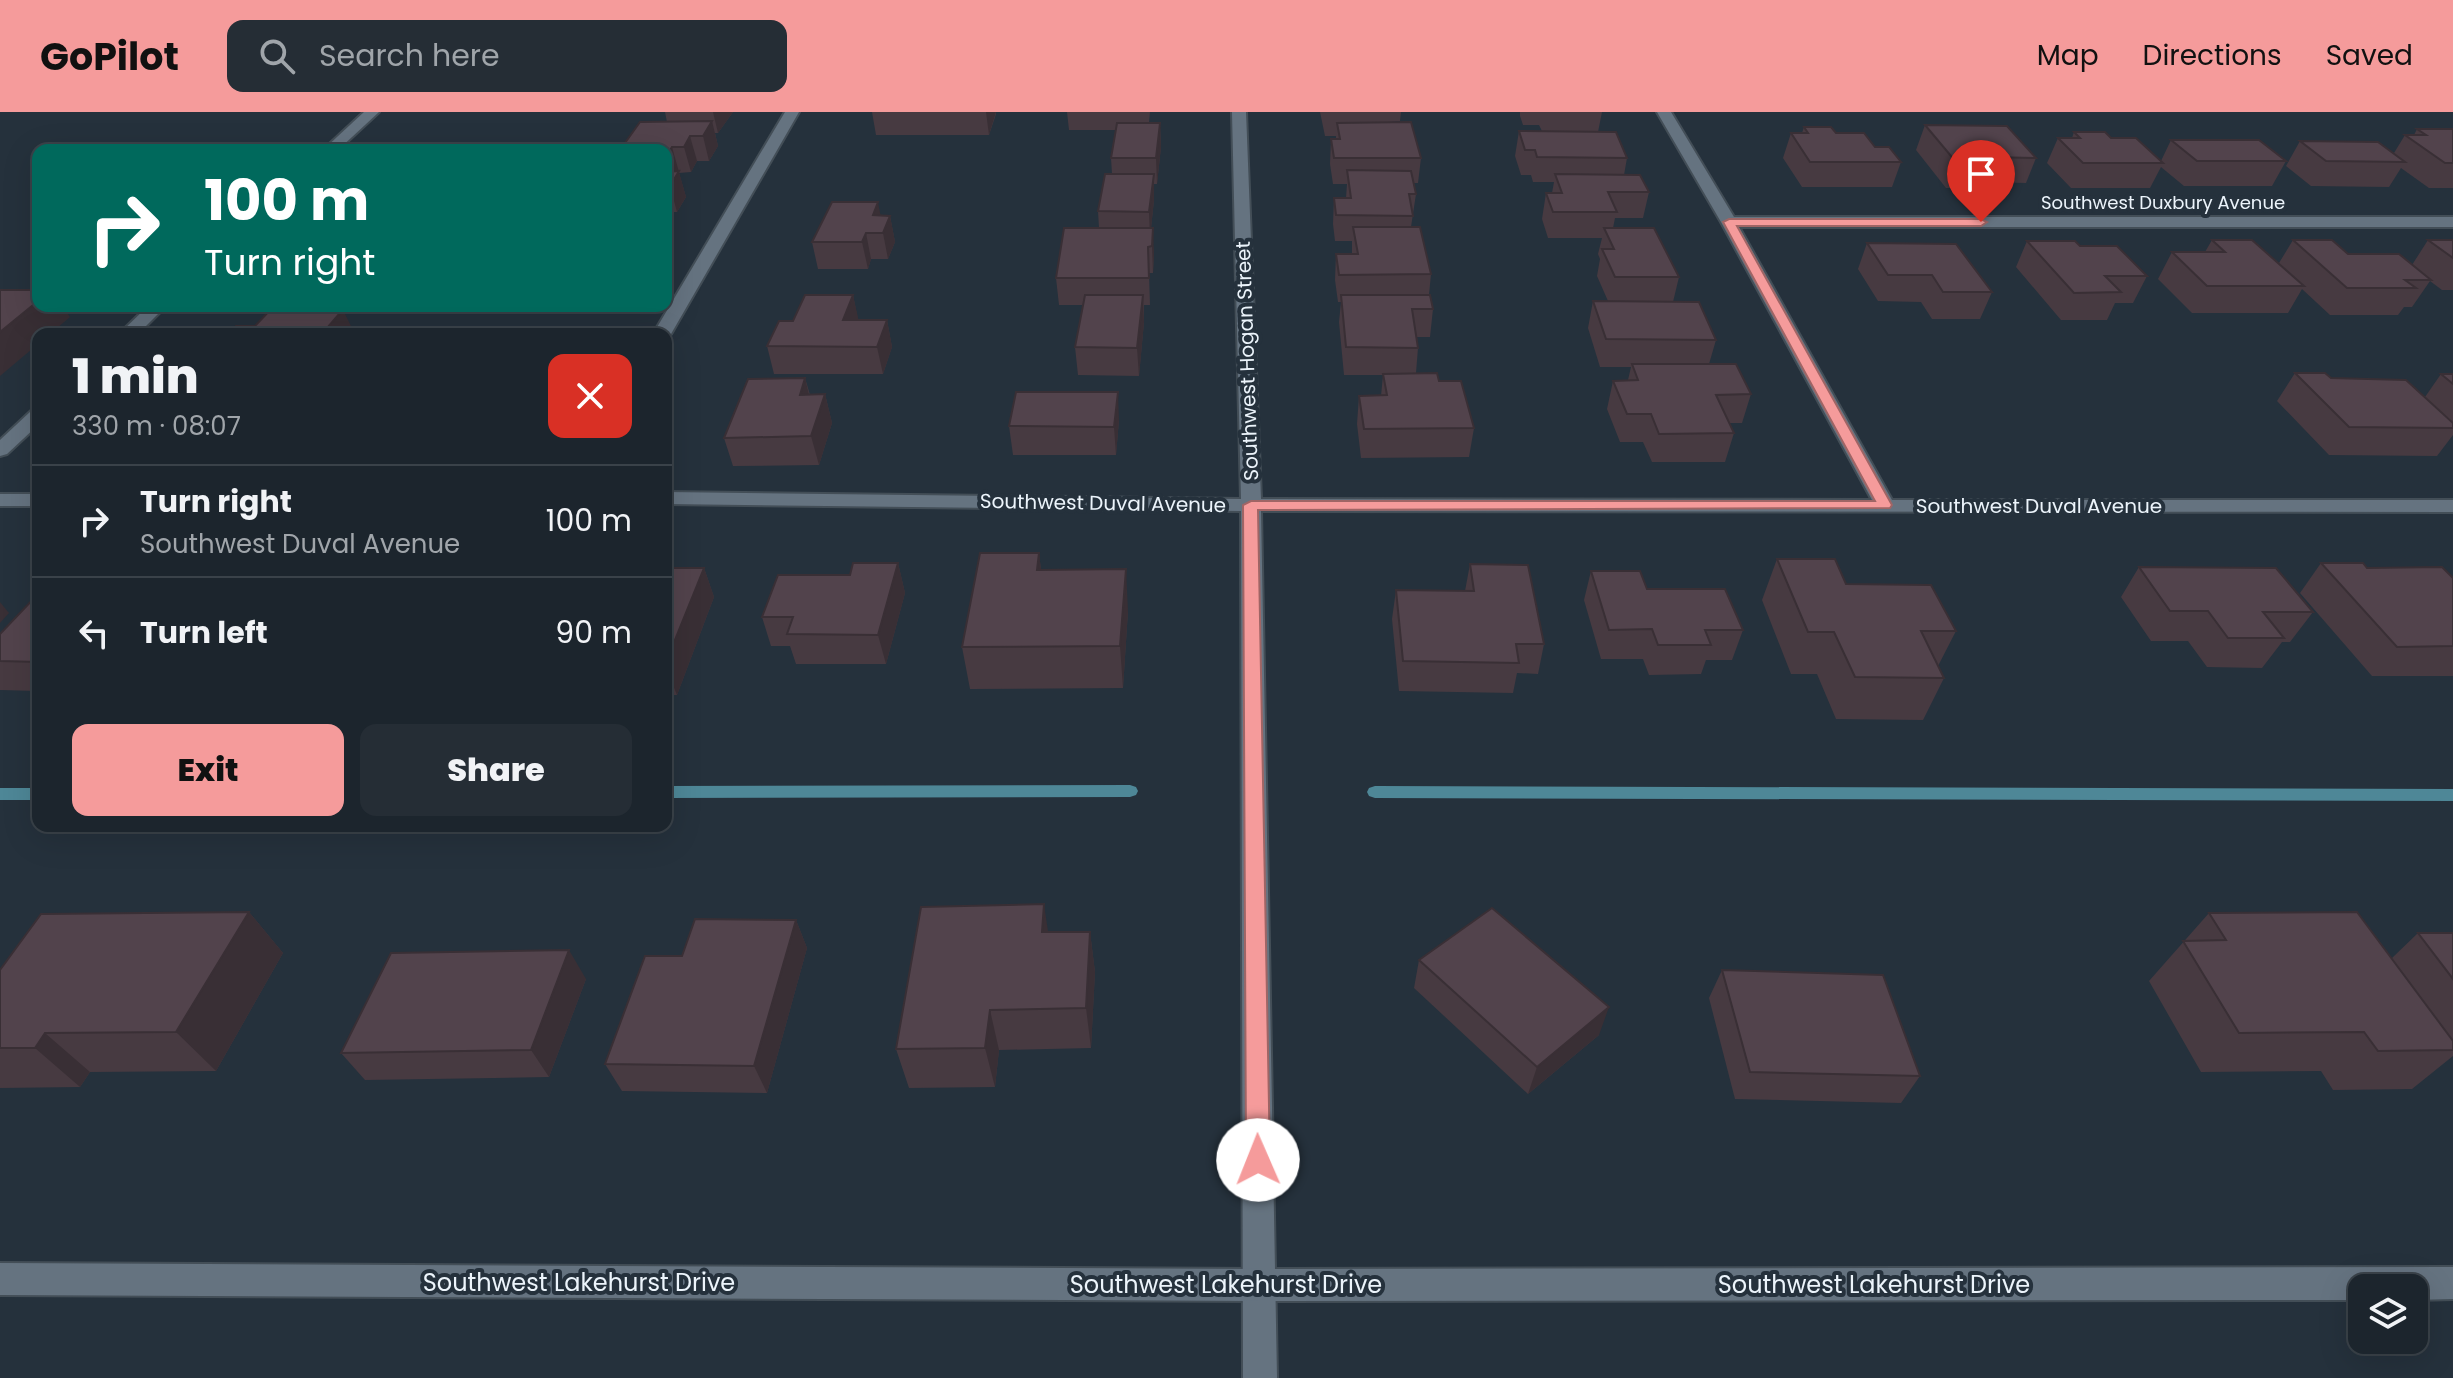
<!DOCTYPE html>
<html lang="en">
<head>
<meta charset="utf-8">
<style>
	body { margin:0; font-family:Poppins,sans-serif; background:#252d35; color:#f1f3f6; height:100vh; display:flex; flex-direction:column; font-size:30px; white-space:nowrap }
	* { box-sizing:border-box; margin:0 }
	p { font-size:26px; color:#a0a5aa }
	.icon { flex:none; width:44px; height:44px; fill:none; stroke:currentColor; stroke-width:2; stroke-linecap:round; stroke-linejoin:round }
	.map { position:relative; flex:1; overflow:hidden }
	.side { position:absolute; left:32px; top:216px; width:640px; height:504px; display:flex; flex-direction:column; background:#1c252d; border-radius:16px; box-shadow:0 8px 32px #0002,0 0 0 2px #3a4249 }
	.side>* { flex:none }
	.guide { position:absolute; left:32px; top:32px; width:640px; height:168px; border-radius:16px; box-shadow:0 8px 32px #0002,0 0 0 2px #3a4249; background:#00695c; color:#fff; overflow:hidden }
	.fabs { position:absolute; left:2348px; top:1162px; display:grid; gap:16px }
	.fabs a { display:grid; place-items:center; width:80px; height:80px; border-radius:16px; background:#1c252d; box-shadow:0 8px 32px #0002,0 0 0 2px #3a4249; font-size:40px }
	.pin { position:absolute; display:grid; place-items:center; width:68px; height:68px; color:#fff; margin:-82px -34px; border-radius:50% 50% 50% 0; rotate:-45deg; box-shadow:0 0 8px #0007 }
	.pin .icon { rotate:45deg }
	.me { position:absolute; width:88px; margin:-44px; rotate:359deg; stroke-linejoin:round; filter:drop-shadow(0 0 6px #0008) }
	.turn { display:flex; align-items:center; gap:28px; height:168px; padding:0 40px; font-size:36px }
	.turn .icon { width:104px; height:104px; stroke-width:2.5 }
	.turn b { display:block; font-size:56px; line-height:68px }
	.round { display:grid; place-items:center; flex:none; width:84px; height:84px; border-radius:16px; background:#252d35 }
	.headline { display:flex; align-items:center; justify-content:space-between; height:136px; padding:0 40px }
	h1 { font-size:48px; font-weight:800; line-height:60px }
	.primary-button { display:flex; gap:16px; margin-top:auto; padding:16px 40px }
	.primary-button a { flex:1; height:92px; border-radius:16px; background:#f59b9b; color:#111; font-size:32px; font-weight:800; line-height:92px; text-align:center }
	.primary-button a+a { background:#252d35; color:#f1f3f6 }
	ul { padding:0; list-style:none }
	li { display:flex; align-items:center; gap:24px; height:112px; padding:0 40px; border-top:2px solid #3a4249 }
	li div { flex:1 }
	li b { display:block; font-size:30px }
	li em { font-style:normal }
	header { display:flex; align-items:center; gap:48px; box-sizing:border-box; height:112px; padding:0 40px; background:#f59b9b; color:#111 }
	header strong { font-size:38px }
	nav { display:flex; gap:44px; margin-inline-start:auto; font-size:28px }
	.search { width:560px; height:72px; background:#252d35; display:flex; align-items:center; gap:20px; box-sizing:border-box; padding:0 28px; border-radius:16px; color:#a0a5aa; font-size:30px }
	.map>svg:first-child { display:block }
</style>
</head>
<body>
<header>
<strong>GoPilot</strong>
<div class="search"><svg class="icon" aria-label="search" viewBox="0 0 24 24"><circle cx="10" cy="10" r="6"/><path d="M15 15l6 6"/></svg>Search here</div>
<nav><a>Map</a><a>Directions</a><a>Saved</a></nav>
</header>
<div class="map">
<svg width="2453" height="1266" viewBox="0 0 2453 1266">
	<rect width="100%" height="100%" fill="#25313c"/>
	<g fill="none" stroke-linecap="round" stroke-linejoin="round">
		<g fill="#4e8797" fill-rule="evenodd">
			<polygon points="1130,673 1136,675 1138,679 1136,683 1130,685 666,686 666,674"/>
			<polygon points="1375,674 2453,677 2453,689 1375,686 1369,684 1367,680 1369,676"/>
			<rect x="0" y="676" width="38" height="12"/>
		</g>
		<g stroke="#434e57" stroke-width="4">
			<g id="street">
				<polygon points="364,0 379,0 338,38 323,38"/>
				<polygon points="785,0 799,0 671,222 666,226 666,222 653,222"/>
				<polygon points="1232,0 1246,0 1261,387 1872,388 1721,110 1657,0 1671,0 1734,105 2453,105 2453,115 1739,115 1892,388 2453,388 2453,400 1261,399 1277,1266 1243,1266 1241,399 666,392 666,380 1241,387"/>
				<polygon points="148,194 166,194 138,222 119,222"/>
				<polygon points="38,297 38,313 7,342 0,344 0,328 31,299"/>
				<rect x="0" y="382" width="38" height="12"/>
			</g>
		</g>
		<g stroke="#434e57" stroke-width="4">
			<polygon id="secondary" points="0,1151 1259,1157 2453,1155 2453,1187 2414,1188 2414,1176 2362,1176 2362,1188 1259,1189 0,1183"/>
		</g>
		<use href="#street" fill="#657380" fill-rule="evenodd"/>
		<use href="#secondary" fill="#657380" fill-rule="evenodd"/>
	</g>
	<g fill="#473a41">
		<polygon points="665,0 733,0 718,21 715,21 718,34 709,49 697,49 691,60 679,61 686,85 677,100 666,100 667,10"/>
		<polygon points="872,0 996,0 996,2 989,23 876,23"/>
		<polygon points="1067,0 1167,0 1150,0 1149,11 1160,11 1161,35 1157,72 1154,72 1154,88 1151,116 1154,142 1153,161 1149,161 1150,193 1144,193 1144,210 1139,264 1078,263 1075,235 1083,193 1059,193 1056,166 1099,116 1098,99 1112,62 1111,46 1116,18 1069,18"/>
		<polygon points="1320,0 1401,0 1400,9 1390,10 1421,46 1418,71 1414,71 1416,82 1411,115 1431,162 1429,183 1433,197 1430,225 1417,225 1418,236 1416,261 1439,269 1474,316 1469,345 1361,346 1357,312 1359,284 1381,284 1383,263 1344,263 1339,210 1341,190 1338,190 1335,168 1336,142 1352,142 1352,129 1335,129 1333,112 1334,86 1346,86 1347,72 1333,72 1330,52 1331,27 1336,27 1336,24 1325,24"/>
		<polygon points="1520,0 1602,0 1598,20 1627,46 1624,63 1649,80 1643,106 1615,106 1613,116 1679,165 1673,190 1716,228 1709,252 1751,282 1742,311 1729,311 1734,321 1725,350 1652,350 1643,330 1620,330 1607,297 1613,269 1628,268 1631,255 1600,255 1588,216 1593,189 1608,189 1597,164 1600,147 1598,142 1602,126 1548,126 1542,107 1546,81 1552,81 1554,70 1533,70 1531,63 1521,63 1515,44 1519,19 1542,19 1539,13 1523,13 1520,4"/>
		<polygon points="1925,13 2036,46 2026,71 1988,70 1985,76 1946,76 1916,38"/>
		<polygon points="1804,15 1836,21 1875,35 1901,50 1892,75 1802,75 1783,46 1791,21 1802,21"/>
		<polygon points="2417,17 2453,17 2453,76 2429,76 2401,56 2389,75 2311,74 2286,54 2300,29 2394,41 2405,23 2414,23"/>
		<polygon points="2074,20 2111,26 2161,49 2171,28 2286,49 2272,74 2184,74 2161,55 2150,76 2071,76 2047,51 2058,26 2072,26"/>
		<polygon points="881,104 890,104 895,130 888,147 871,147 868,157 818,157 812,130"/>
		<polygon points="2212,128 2279,151 2293,128 2348,142 2412,153 2428,128 2453,128 2453,178 2442,178 2430,169 2412,195 2404,195 2398,203 2330,203 2302,177 2288,201 2192,201 2158,167 2172,140 2205,140"/>
		<polygon points="2027,129 2147,164 2133,191 2115,191 2107,208 2061,208 2016,155"/>
		<polygon points="1867,131 1992,180 1980,207 1932,207 1921,190 1878,189 1858,157"/>
		<polygon points="853,183 858,208 887,208 892,235 883,262 774,262 767,234 793,209"/>
		<polygon points="2295,261 2331,266 2425,285 2441,262 2453,262 2453,323 2437,344 2329,343 2277,289"/>
		<polygon points="805,266 810,283 825,282 832,311 819,353 733,354 724,326"/>
		<polygon points="1119,308 1116,343 1013,343 1009,314"/>
		<polygon points="1039,441 1041,458 1128,499 1123,576 970,577 962,535"/>
		<polygon points="1777,447 1846,472 1956,519 1938,554 1944,566 1923,608 1836,607 1817,562 1791,562 1762,488"/>
		<polygon points="898,451 905,481 886,552 796,552 790,534 771,534 762,505"/>
		<polygon points="2321,451 2453,466 2453,564 2372,564 2300,481"/>
		<polygon points="1470,452 1544,532 1538,562 1517,561 1513,581 1399,579 1392,507 1396,478 1465,479"/>
		<polygon points="2139,455 2313,500 2290,530 2282,530 2262,556 2207,555 2188,529 2151,529 2121,485"/>
		<polygon points="666,456 704,456 714,485 677,583 666,583"/>
		<polygon points="1591,459 1647,477 1743,518 1732,548 1706,548 1701,562 1649,563 1643,547 1601,547 1584,488"/>
		<polygon points="38,482 38,579 0,578 0,522"/>
		<polygon points="249,800 283,841 216,959 90,960 80,975 0,976 0,858"/>
		<polygon points="2209,801 2392,846 2418,821 2453,821 2453,944 2412,977 2333,978 2321,959 2201,960 2149,869"/>
		<polygon points="796,808 807,836 767,981 622,979 605,952 682,844"/>
		<polygon points="1048,820 1090,820 1095,860 1091,936 999,938 995,975 909,976 896,937"/>
		<polygon points="1419,848 1599,923 1528,982 1414,876"/>
		<polygon points="1722,858 1920,964 1901,991 1735,987 1709,886"/>
		<polygon points="586,867 549,965 365,968 341,941"/>
	</g>
	<g fill="#392f35">
		<polygon points="713,0 733,0 718,21"/>
		<polygon points="986,0 996,0 989,23"/>
		<polygon points="712,9 718,34 709,49 703,24"/>
		<polygon points="1160,11 1161,35 1157,72 1156,46"/>
		<polygon points="690,24 697,49 691,60 684,35"/>
		<polygon points="672,35 686,85 677,100 670,74 671,71 666,53 666,45"/>
		<polygon points="1154,62 1154,88 1150,126 1149,100"/>
		<polygon points="878,90 883,116 873,103"/>
		<polygon points="890,104 895,130 888,147 883,121"/>
		<polygon points="1153,116 1154,142 1153,161 1152,134"/>
		<polygon points="866,121 871,147 868,157 862,130"/>
		<polygon points="853,183 859,210 849,235 843,208"/>
		<polygon points="1143,183 1144,210 1139,264 1137,236"/>
		<polygon points="38,189 38,194 62,194 70,205 50,222 38,222 38,232 0,264 0,220"/>
		<polygon points="330,194 341,194 351,214 348,217 350,222 322,222 324,201"/>
		<polygon points="887,208 892,235 883,262 877,235"/>
		<polygon points="805,266 812,295 800,283"/>
		<polygon points="1118,280 1119,308 1116,343 1114,315"/>
		<polygon points="825,282 832,311 819,353 811,324"/>
		<polygon points="1039,441 1044,482 1037,458"/>
		<polygon points="898,451 905,481 886,552 878,523"/>
		<polygon points="704,456 714,485 677,583 666,556 666,550"/>
		<polygon points="1126,457 1128,499 1123,576 1120,534"/>
		<polygon points="0,490 9,501 0,511"/>
		<polygon points="1044,792 1050,833 1042,820"/>
		<polygon points="249,800 283,841 216,959 176,920"/>
		<polygon points="796,808 807,836 767,981 754,954"/>
		<polygon points="1090,820 1095,860 1091,936 1086,896"/>
		<polygon points="569,838 586,867 549,965 531,938"/>
		<polygon points="1609,895 1599,923 1528,982 1537,955"/>
		<polygon points="990,898 999,938 995,975 985,936"/>
		<polygon points="45,921 90,960 80,975 35,936"/>
	</g>
	<g fill="#52434c" stroke="#392f35" stroke-width="2">
		<polygon points="712,9 703,24 690,24 684,35 672,35 666,45 666,38 620,38 640,10"/>
		<polygon points="1411,10 1421,46 1334,46 1331,27 1340,27 1337,11"/>
		<polygon points="1117,11 1160,11 1156,46 1111,46"/>
		<polygon points="1925,13 2007,14 2036,46 1990,45 1995,51 1956,50"/>
		<polygon points="1804,15 1831,15 1836,21 1864,21 1875,35 1889,35 1901,50 1810,50 1791,21 1808,21"/>
		<polygon points="2417,17 2453,17 2453,51 2445,51 2405,23 2426,23"/>
		<polygon points="1519,19 1616,20 1627,46 1537,45 1535,38 1525,38"/>
		<polygon points="2074,20 2105,20 2111,26 2136,26 2163,51 2083,51 2058,26 2080,26"/>
		<polygon points="2171,28 2259,28 2286,49 2197,49"/>
		<polygon points="2300,29 2378,30 2405,50 2326,49"/>
		<polygon points="1347,58 1411,59 1416,82 1409,82 1413,104 1336,103 1334,86 1351,86"/>
		<polygon points="679,59 670,74 666,74 666,60"/>
		<polygon points="1105,62 1154,62 1149,100 1098,99"/>
		<polygon points="1555,62 1640,63 1649,80 1608,80 1617,100 1553,100 1546,81 1562,81"/>
		<polygon points="832,90 878,90 873,103 890,104 883,121 866,121 862,130 812,130"/>
		<polygon points="1353,115 1420,115 1431,162 1339,163 1336,142 1358,142"/>
		<polygon points="1064,116 1153,116 1152,134 1148,135 1149,166 1056,166"/>
		<polygon points="1604,116 1654,116 1679,165 1615,165 1602,137 1614,137"/>
		<polygon points="2212,128 2252,128 2304,174 2207,174 2172,140 2225,140"/>
		<polygon points="2293,128 2332,128 2348,142 2399,142 2431,168 2405,168 2416,176 2347,176"/>
		<polygon points="2428,128 2453,128 2453,146"/>
		<polygon points="2027,129 2075,129 2080,134 2117,134 2147,164 2105,164 2121,180 2074,181"/>
		<polygon points="1867,131 1956,132 1992,180 1943,180 1932,163 1888,163"/>
		<polygon points="0,178 38,178 38,189 0,220"/>
		<polygon points="805,183 853,183 843,208 887,208 877,235 767,234 779,209 793,209"/>
		<polygon points="1085,183 1143,183 1137,236 1075,235"/>
		<polygon points="1341,183 1430,183 1433,197 1412,197 1418,236 1346,235"/>
		<polygon points="1593,189 1699,190 1716,228 1606,227"/>
		<polygon points="274,194 330,194 324,201 340,201 322,222 229,222 236,214 255,214"/>
		<polygon points="1632,252 1736,252 1751,282 1716,283 1734,321 1659,322 1651,302 1627,302 1613,269 1638,268"/>
		<polygon points="1437,261 1439,269 1461,269 1474,316 1364,317 1359,284 1387,283 1383,262"/>
		<polygon points="2295,261 2325,261 2331,266 2406,268 2453,311 2453,316 2349,315"/>
		<polygon points="2441,262 2453,262 2453,272"/>
		<polygon points="805,266 800,283 825,282 811,324 724,326 748,267"/>
		<polygon points="1016,280 1118,280 1114,315 1009,314"/>
		<polygon points="980,441 1039,441 1037,458 1126,457 1120,534 962,535"/>
		<polygon points="1777,447 1835,447 1846,472 1931,473 1956,519 1921,519 1944,566 1855,565 1834,520 1808,520"/>
		<polygon points="853,451 898,451 878,523 787,522 793,505 762,505 778,463 850,463"/>
		<polygon points="2321,451 2363,451 2367,456 2442,455 2453,466 2453,534 2397,535"/>
		<polygon points="1470,452 1528,453 1544,532 1516,532 1519,551 1403,549 1396,478 1474,479"/>
		<polygon points="2139,455 2276,456 2313,500 2263,500 2284,526 2228,526 2208,499 2170,499"/>
		<polygon points="666,456 704,456 666,550"/>
		<polygon points="1591,459 1640,459 1647,477 1725,477 1743,518 1705,518 1711,533 1658,533 1652,517 1609,518"/>
		<polygon points="38,482 38,550 0,549 0,522"/>
		<polygon points="1044,792 1042,820 1090,820 1086,896 990,898 985,936 896,937 921,795"/>
		<polygon points="1492,796 1609,895 1537,955 1419,848"/>
		<polygon points="249,800 176,920 45,921 35,936 0,936 0,858 41,802"/>
		<polygon points="2357,800 2453,929 2453,938 2378,939 2364,920 2239,921 2183,829 2226,828 2209,801"/>
		<polygon points="695,807 796,808 754,954 605,952 645,844 682,844"/>
		<polygon points="2418,821 2453,821 2453,867"/>
		<polygon points="569,838 531,938 341,941 391,841"/>
		<polygon points="1722,858 1883,863 1920,964 1750,960"/>
	</g>
	<polygon fill="#f59b9b" stroke="#9f6565" stroke-width="2" points="1729,107 1981,107 1987,110 1981,114 1737,114 1892,393 1890,396 1258,398 1270,1048 1266,1056 1258,1059 1249,1056 1246,1048 1243,393 1251,389 1875,389 1723,110"/>
	<g text-anchor="middle" dominant-baseline="central" stroke-width="8" stroke-linejoin="round" paint-order="stroke">
		<g font-size="18" fill="#ecf4fb" stroke="#25313c">
			<text x="2163" y="90">Southwest Duxbury Avenue</text>
		</g>
		<g font-size="20" fill="#ecf4fb" stroke="#25313c">
			<text transform="translate(1247 249) rotate(-92)">Southwest Hogan Street</text>
			<text transform="translate(1103 391) rotate(1)">Southwest Duval Avenue</text>
			<text x="2039" y="394">Southwest Duval Avenue</text>
		</g>
		<g font-size="24" fill="#ecf4fb" stroke="#25313c">
			<text x="579" y="1170">Southwest Lakehurst Drive</text>
			<text x="1226" y="1172">Southwest Lakehurst Drive</text>
			<text x="1874" y="1172">Southwest Lakehurst Drive</text>
		</g>
	</g>
</svg>
<div class="fabs">
<a><svg class="icon" aria-label="layers" viewBox="0 0 24 24"><path d="M12 4l9 5-9 5-9-5zM3 14l9 5 9-5"/></svg></a>
</div>
<div class="pin" style="left:1981px;top:110px;background:#d93025"><svg class="icon" aria-label="arrive" viewBox="0 0 24 24"><path d="M6 21V4h12l-3 4 3 4H6"/></svg></div>
<svg class="me" style="left:1258px;top:1048px" viewBox="-20 -20 40 40"><circle r="19" fill="#fff"/><path d="M0-13L10 11 0 6-10 11z" fill="#f59b9b"/></svg>
<div class="guide">
<div class="turn"><svg class="icon" aria-label="right" viewBox="0 0 24 24"><path d="M7 20v-9h11M14 6l5 5-5 5"/></svg><div><b>100 m</b>Turn right</div></div>
</div>
<section class="side">
<div class="headline"><div><h1>1 min</h1><p>330 m · 08:07</p></div><a class="round" style="background:#d93025;color:#fff"><svg class="icon" aria-label="close" viewBox="0 0 24 24"><path d="M6 6l12 12M18 6L6 18"/></svg></a></div>
<ul>
<li><svg class="icon" aria-label="right" viewBox="0 0 24 24"><path d="M7 20v-9h11M14 6l5 5-5 5"/></svg><div><b>Turn right</b><p>Southwest Duval Avenue</p></div><em>100 m</em></li>
<li><svg class="icon" aria-label="left" viewBox="0 0 24 24"><path d="M17 20v-9H6M10 6l-5 5 5 5"/></svg><div><b>Turn left</b></div><em>90 m</em></li>
</ul>
<div class="primary-button"><a>Exit</a><a>Share</a></div>
</section>
</div>
</body>
</html>
